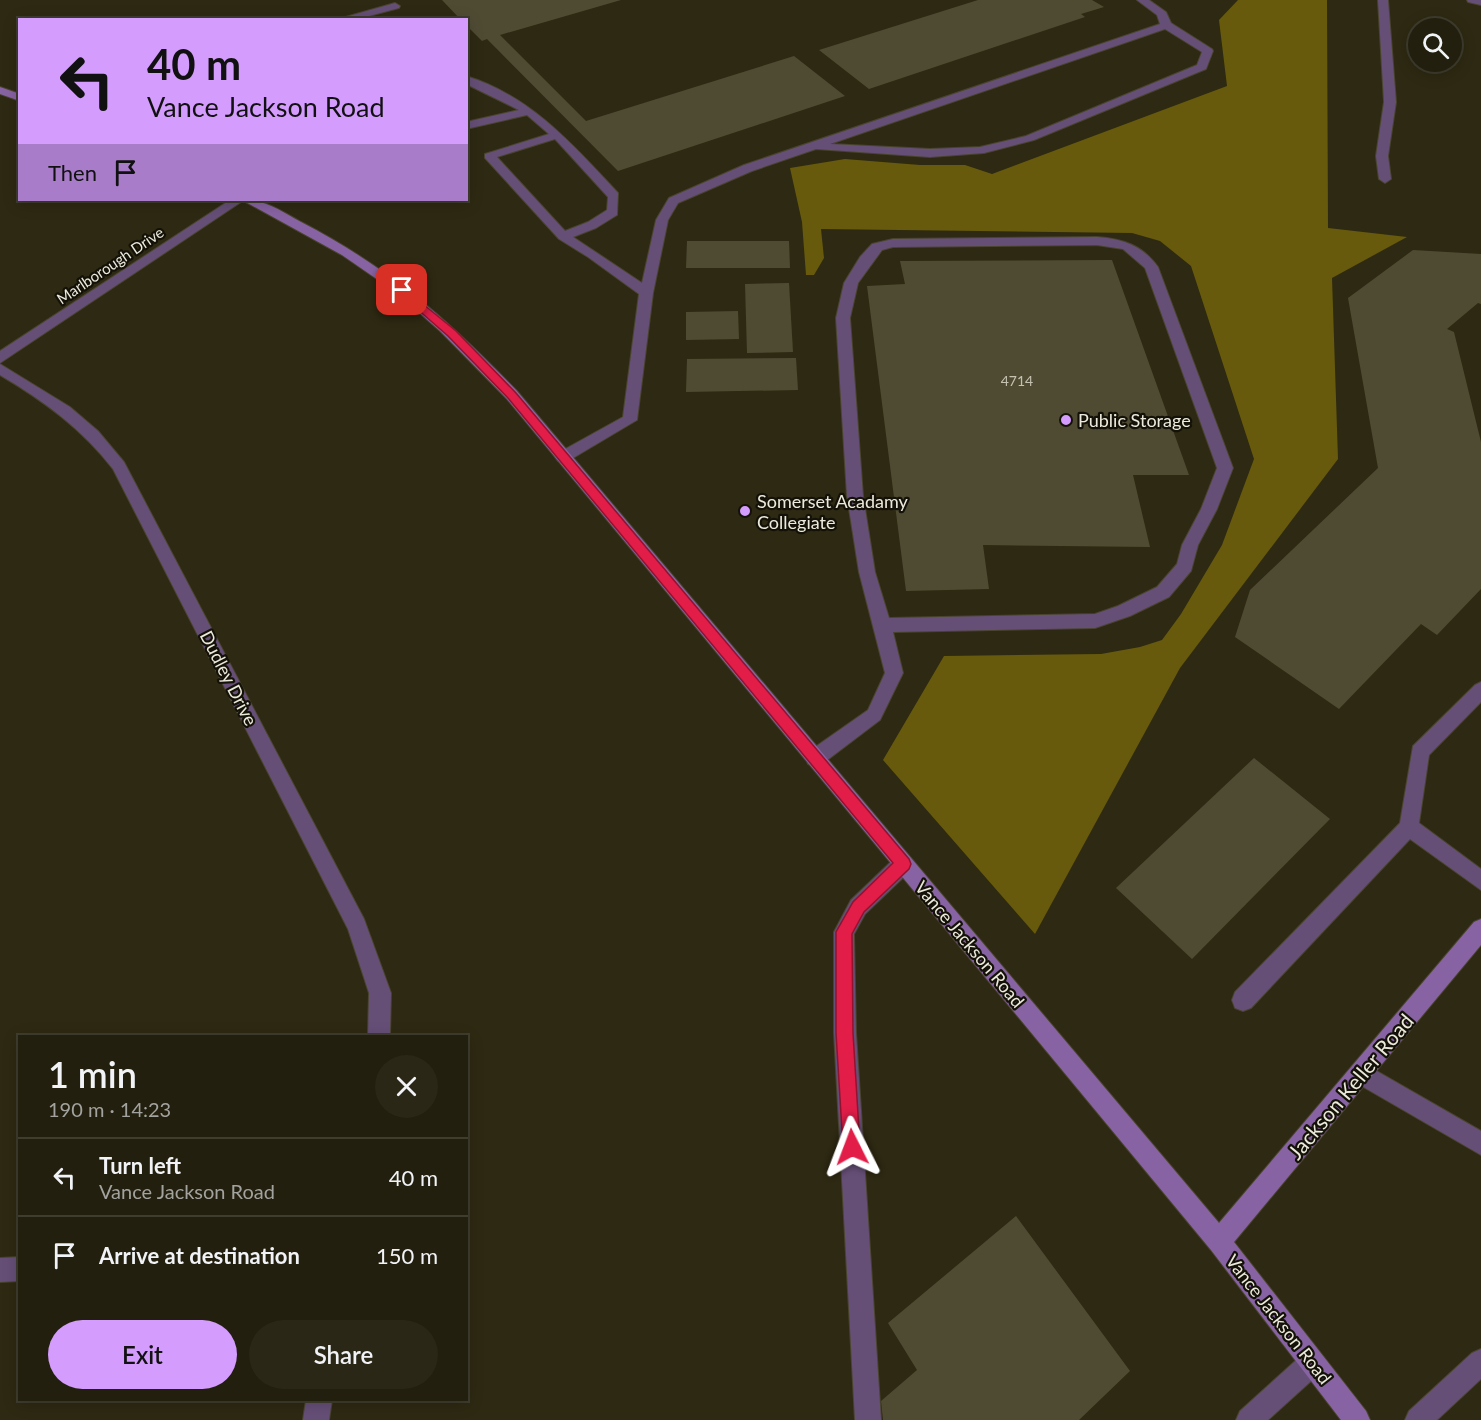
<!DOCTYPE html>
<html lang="en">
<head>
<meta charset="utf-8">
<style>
	body { margin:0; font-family:Lato,sans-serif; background:#2a2717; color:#f1f3f6; height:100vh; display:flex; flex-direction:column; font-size:22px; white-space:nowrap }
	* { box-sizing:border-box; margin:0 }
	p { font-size:20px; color:#a2a29e }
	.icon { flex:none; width:33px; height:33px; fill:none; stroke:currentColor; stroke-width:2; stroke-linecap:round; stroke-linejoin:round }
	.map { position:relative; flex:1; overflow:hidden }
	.sheet { position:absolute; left:18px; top:1035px; width:450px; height:366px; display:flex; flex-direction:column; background:#221f0e; border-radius:0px; box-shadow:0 3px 15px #0003,0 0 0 2px #3f3d2e }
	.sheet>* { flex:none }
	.banner { position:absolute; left:18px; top:18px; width:450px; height:183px; border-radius:0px; box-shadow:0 3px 15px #0003,0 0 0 2px #3f3d2e; background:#d49cfc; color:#111; overflow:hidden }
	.buttons { position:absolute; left:1408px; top:18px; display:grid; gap:12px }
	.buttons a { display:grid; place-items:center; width:54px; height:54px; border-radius:50%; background:#221f0e; box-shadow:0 3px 15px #0003,0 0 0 2px #3f3d2e; font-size:30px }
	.pin { position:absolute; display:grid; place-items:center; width:51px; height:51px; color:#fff; margin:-26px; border-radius:12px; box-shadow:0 3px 9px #0006 }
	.me { position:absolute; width:66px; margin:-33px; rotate:357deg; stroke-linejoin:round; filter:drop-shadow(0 0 4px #0008) }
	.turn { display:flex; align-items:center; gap:21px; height:126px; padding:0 30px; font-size:27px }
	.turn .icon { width:78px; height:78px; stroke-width:2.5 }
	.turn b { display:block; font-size:42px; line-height:51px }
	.then { display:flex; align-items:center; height:57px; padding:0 30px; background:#0003; gap:12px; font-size:22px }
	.round { display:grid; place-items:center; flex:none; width:63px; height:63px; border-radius:32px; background:#2a2717 }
	.overview { display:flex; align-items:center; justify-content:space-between; height:102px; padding:0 30px }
	h1 { font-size:36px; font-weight:600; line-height:45px }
	.action { display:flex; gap:12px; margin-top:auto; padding:12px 30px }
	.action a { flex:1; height:69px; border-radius:36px; background:#d49cfc; color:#111; font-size:24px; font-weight:600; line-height:69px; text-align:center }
	.action a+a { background:#2a2717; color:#f1f3f6 }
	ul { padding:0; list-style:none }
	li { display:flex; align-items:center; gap:18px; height:78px; padding:0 30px; border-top:2px solid #3f3d2e }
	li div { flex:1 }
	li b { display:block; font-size:22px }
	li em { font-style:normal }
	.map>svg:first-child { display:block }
</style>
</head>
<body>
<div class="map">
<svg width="1481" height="1420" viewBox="0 0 1481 1420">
	<rect width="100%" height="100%" fill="#2e2912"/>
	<polygon fill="#675a0c" points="1238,0 1327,0 1328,228 1407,237 1332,278 1338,459 1180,668 1035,934 883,760 944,656 1101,654 1140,647 1162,640 1181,614 1222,545 1254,459 1191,266 1160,241 1132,233 821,229 824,258 814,275 806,275 802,222 790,168 845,159 920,165 965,165 992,174 1227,86 1219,20"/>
	<g fill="#4f4b33">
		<polygon points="442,0 621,0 500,35 586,121 794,56 845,96 618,171 487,39 482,41 466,25 466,20 461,20"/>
		<polygon points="978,0 1092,0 1104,7 1081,14 1085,17 869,89 819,50"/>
		<polygon points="687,241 789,241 790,268 686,268"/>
		<polygon points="1413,250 1481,254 1481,304 1478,303 1447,329 1454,332 1481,442 1481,589 1437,635 1421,624 1339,709 1235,637 1250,590 1378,468 1348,298"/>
		<polygon points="1112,260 1189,475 1133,475 1150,547 983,545 989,589 906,591 867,286 905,284 900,261"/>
		<polygon points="789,283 793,352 747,353 745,284"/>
		<polygon points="738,311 739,339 686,340 686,312"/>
		<polygon points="796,358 798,390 686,392 687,359"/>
		<polygon points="1254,758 1330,819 1192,959 1116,888"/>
		<polygon points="1016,1216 1130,1371 1079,1420 883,1420 881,1401 917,1370 888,1323"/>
	</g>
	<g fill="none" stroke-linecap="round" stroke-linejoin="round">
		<g stroke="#49442e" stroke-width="2">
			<g id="lane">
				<path d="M1137,0h12l17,12 5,11 41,26 1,2 -7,18 -172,71 -50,13 -54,4 -114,-8 -64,22 -74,32 -10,17 -15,73 -16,127 -69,41h-10l-3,-4 3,-4 65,-36 16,-123 -51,-37 -29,-18 -74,-81v-4l64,-20 -22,-19 -61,14v-7l53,-12 -53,-26v-8c65,20 108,70 152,117l-1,22 -21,13 -23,9 69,46 14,-63 13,-22 75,-33 416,-141 -3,-9zM1165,29l37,23 -5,13 -171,71 -46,11 -50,2 -100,-5zM555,139l53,58 -1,13 -19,12 -23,9 -68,-74z"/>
				<polygon points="1378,0 1388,0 1396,102 1388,156 1391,179 1385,183 1379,179 1376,156 1384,102"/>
				<polygon points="1467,0 1481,0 1481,5 1468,2"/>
				<polygon points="395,3 400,6 399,8 354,20 335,20"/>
				<path d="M1097,237c26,2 45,8 61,30l75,201 -16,41 -19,36 -7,26 -22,26 -39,19 -35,12 -202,4 10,41 -23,47 -58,44 -7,2 -7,-2 -2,-6 2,-6 60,-42 17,-37 -26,-101 -12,-76 -11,-178 8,-35 16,-26 12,-13 21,-5zM1097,245l26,4 22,19 72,200 -16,41 -19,36 -5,19 -20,23 -39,19 -23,8 -206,4 -14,-46 -12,-76 -13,-178 8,-35 24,-33 11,-3z"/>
				<polygon points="1481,682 1481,702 1429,755 1419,823 1481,869 1481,890 1410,839 1251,1008 1243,1011 1235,1008 1232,1000 1235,992 1400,823 1413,746 1475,685"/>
				<polygon points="903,855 910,857 913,864 910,871 865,914 854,934 856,1033 881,1420 855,1420 834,1033 834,932 851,900 896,857"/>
				<polygon points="1361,1062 1481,1131 1481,1155 1353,1081 1350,1073 1353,1065"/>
				<polygon points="1481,1349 1481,1379 1437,1420 1405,1420 1409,1411 1472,1353"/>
				<polygon points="1312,1350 1321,1354 1325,1363 1321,1372 1268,1420 1236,1420 1240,1411 1303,1354"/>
			</g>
		</g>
		<g stroke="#49442e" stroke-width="2">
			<g id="street">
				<polygon points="230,200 244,200 0,363 0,351"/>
				<path d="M0,364l70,43 28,24 26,31 240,457 27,74 -1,43h-22l1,-43 -21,-64 -235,-460c-31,-40 -69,-68 -113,-94z"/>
				<polygon points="20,1257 20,1281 0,1282 0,1258"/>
				<polygon points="306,1400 332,1400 329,1420 303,1420"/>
			</g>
		</g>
		<g stroke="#49442e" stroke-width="2">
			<g id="secondary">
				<polygon points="0,87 20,94 20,101 0,94"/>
				<path d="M242,200c21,-2 41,12 59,22 90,47 146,97 216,169l702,832 255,-301 7,-3v26l-247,297 132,169 4,9h-29l-130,-170 -704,-851 -67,-68 -43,-38 -55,-38z"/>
			</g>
		</g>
		<use href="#lane" fill="#664f77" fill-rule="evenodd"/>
		<use href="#street" fill="#664f77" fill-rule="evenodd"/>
		<use href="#secondary" fill="#8863a3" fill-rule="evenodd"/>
	</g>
	<polygon fill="#e11d48" stroke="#92132f" stroke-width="1.5" points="402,287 456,331 516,393 909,859 911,864 909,869 864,912 852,934 853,1033 860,1147 858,1153 852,1155 845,1153 843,1147 836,1033 836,932 853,902 893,863 508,398 448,336 399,293 397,290"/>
	<g fill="#d49cfc" stroke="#141208" stroke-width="2">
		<circle cx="1066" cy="420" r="6"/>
		<circle cx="745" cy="511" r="6"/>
	</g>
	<g text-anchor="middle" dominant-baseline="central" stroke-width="4.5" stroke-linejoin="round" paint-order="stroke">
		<g font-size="14" fill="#c5c2b2">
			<text x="1017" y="380">4714</text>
		</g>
		<g font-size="15" fill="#eceadc" stroke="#141208">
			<text transform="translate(110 265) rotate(-34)">Marlborough Drive</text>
		</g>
		<g font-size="18" fill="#eceadc" stroke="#141208" text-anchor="start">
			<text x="1078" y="420">Public Storage</text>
			<text x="757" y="501">Somerset Acadamy<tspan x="757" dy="21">Collegiate</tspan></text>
		</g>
		<g font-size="18" fill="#eceadc" stroke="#141208">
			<text transform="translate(229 678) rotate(63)">Dudley Drive</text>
			<text transform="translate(970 944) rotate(50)">Vance Jackson Road</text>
			<text transform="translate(1279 1319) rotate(52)">Vance Jackson Road</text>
		</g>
		<g font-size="21" fill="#eceadc" stroke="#141208">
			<text transform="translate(1350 1086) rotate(-50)">Jackson Keller Road</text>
		</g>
	</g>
</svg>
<div class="buttons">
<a><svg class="icon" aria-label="search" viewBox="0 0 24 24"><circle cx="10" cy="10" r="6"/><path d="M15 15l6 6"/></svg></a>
</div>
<div class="pin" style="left:402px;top:290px;background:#d93025"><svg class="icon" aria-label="arrive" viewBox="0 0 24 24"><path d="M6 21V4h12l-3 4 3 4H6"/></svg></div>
<svg class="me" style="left:852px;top:1147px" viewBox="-20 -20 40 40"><path d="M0-17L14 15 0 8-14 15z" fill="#e11d48" stroke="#fff" stroke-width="4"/></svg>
<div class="banner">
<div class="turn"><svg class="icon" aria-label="left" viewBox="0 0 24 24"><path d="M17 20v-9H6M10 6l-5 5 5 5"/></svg><div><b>40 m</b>Vance Jackson Road</div></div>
<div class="then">Then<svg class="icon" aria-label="arrive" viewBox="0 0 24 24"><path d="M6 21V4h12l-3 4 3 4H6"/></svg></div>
</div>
<section class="sheet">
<div class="overview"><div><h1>1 min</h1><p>190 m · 14:23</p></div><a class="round"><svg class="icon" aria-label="close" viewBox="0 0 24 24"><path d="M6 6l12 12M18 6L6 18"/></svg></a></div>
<ul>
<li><svg class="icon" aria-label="left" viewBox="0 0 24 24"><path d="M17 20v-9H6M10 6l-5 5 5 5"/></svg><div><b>Turn left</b><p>Vance Jackson Road</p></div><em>40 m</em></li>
<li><svg class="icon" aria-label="arrive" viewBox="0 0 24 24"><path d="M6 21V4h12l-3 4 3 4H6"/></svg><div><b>Arrive at destination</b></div><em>150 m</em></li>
</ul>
<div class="action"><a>Exit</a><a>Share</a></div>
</section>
</div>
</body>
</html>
